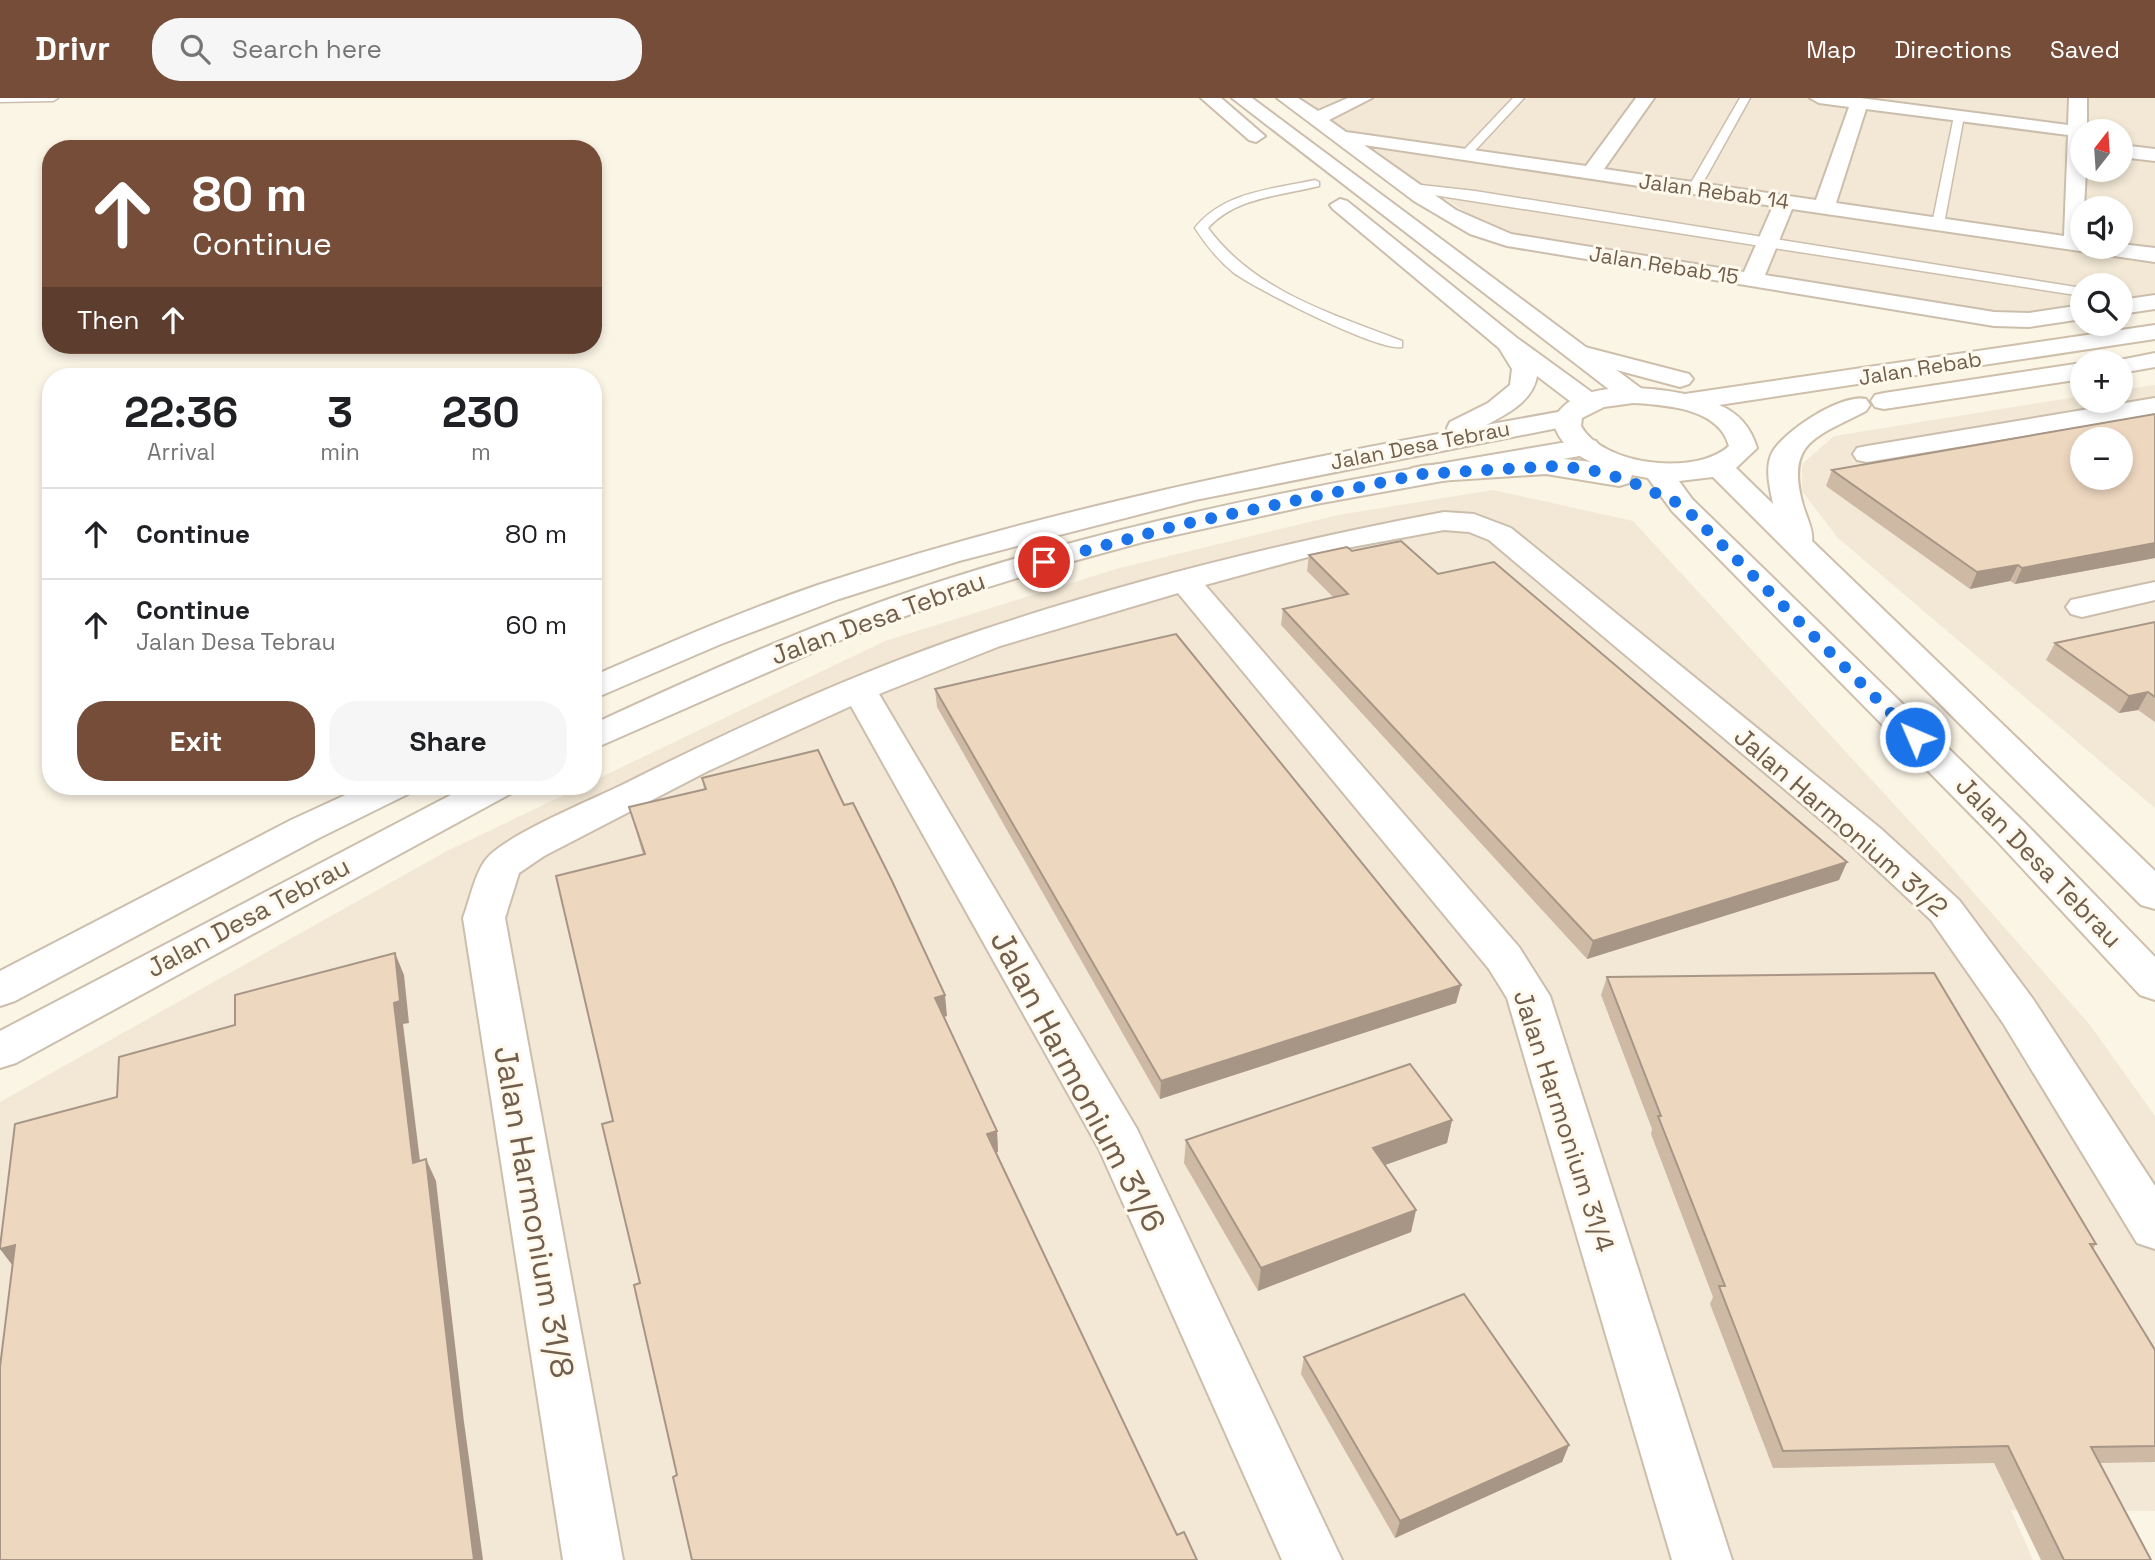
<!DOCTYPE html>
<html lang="en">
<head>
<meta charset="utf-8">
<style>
	body { margin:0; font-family:"Space Grotesk",sans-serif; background:#f6f6f6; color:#202124; height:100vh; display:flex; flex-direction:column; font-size:26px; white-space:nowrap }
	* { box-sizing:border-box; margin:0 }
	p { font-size:23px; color:#757577 }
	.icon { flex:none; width:38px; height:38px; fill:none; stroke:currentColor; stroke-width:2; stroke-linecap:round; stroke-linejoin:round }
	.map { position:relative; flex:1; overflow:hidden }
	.sheet { position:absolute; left:42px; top:270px; width:560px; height:427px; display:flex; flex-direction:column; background:#fff; border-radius:28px; box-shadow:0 4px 10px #0003 }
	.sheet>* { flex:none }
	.guide { position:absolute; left:42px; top:42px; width:560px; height:214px; border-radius:28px; box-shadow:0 4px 10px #0003; background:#754d39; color:#fff; overflow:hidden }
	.needle { width:46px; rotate:17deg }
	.fabs { position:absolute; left:2070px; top:21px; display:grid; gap:14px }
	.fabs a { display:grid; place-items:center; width:63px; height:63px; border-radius:50%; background:#fff; box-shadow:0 4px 10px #0003; font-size:35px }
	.pin { position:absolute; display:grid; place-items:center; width:60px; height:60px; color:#fff; margin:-30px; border:4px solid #fff; border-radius:50%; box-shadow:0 2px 7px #0007 }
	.me { position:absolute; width:77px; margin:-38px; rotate:315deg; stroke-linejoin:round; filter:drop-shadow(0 0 5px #0008) }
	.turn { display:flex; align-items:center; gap:24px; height:147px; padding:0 35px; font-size:32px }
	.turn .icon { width:91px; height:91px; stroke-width:2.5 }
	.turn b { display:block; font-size:49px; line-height:60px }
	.then { display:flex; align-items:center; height:66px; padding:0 35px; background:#0003; gap:14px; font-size:26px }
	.eta { display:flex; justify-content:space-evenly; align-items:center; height:119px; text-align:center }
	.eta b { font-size:42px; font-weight:600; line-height:49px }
	.button { display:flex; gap:14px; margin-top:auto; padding:14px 35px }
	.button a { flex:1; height:80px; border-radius:28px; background:#754d39; color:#fff; font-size:28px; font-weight:600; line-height:80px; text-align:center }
	.button a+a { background:#f6f6f6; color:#202124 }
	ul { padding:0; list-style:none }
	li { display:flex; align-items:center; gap:21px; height:91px; padding:0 35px; border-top:2px solid #e0e0e0 }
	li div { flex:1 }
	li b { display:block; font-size:26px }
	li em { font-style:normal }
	header { display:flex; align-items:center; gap:42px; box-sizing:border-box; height:98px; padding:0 35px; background:#754d39; color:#fff }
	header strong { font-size:33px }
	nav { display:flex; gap:38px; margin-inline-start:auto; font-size:24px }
	.search { width:490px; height:63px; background:#f6f6f6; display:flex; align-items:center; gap:18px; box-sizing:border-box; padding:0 24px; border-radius:28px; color:#757577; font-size:26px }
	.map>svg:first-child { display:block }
</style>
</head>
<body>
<header>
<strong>Drivr</strong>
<div class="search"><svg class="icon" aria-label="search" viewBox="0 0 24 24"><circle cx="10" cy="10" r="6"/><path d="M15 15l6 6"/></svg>Search here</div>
<nav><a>Map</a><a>Directions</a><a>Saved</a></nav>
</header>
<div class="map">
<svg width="2155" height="1462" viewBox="0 0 2155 1462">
	<rect width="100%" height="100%" fill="#fbf5e6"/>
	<g fill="#f2e8d5" fill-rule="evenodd">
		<path d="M1294,0h861v199l-34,5v-17h-39v22l-66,9 -521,-84zM2082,33h39v39h-39zM2082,110h39v39h-39z"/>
		<path d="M2155,287v423l-317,-270 -36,-47v-27l32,-28 248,-40v5h39v-11zM2082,341h39v39h-39z"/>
		<polygon points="1493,392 1633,423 1938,754 2090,927 2155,1018 2155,1413 2011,1412 2033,1462 0,1462 0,1004 447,753 583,688 593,688 593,683 885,543 1116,471 1338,417"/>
	</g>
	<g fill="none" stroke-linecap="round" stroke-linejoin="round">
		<g stroke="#ccbead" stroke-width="3">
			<g id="service">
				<polygon points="0,0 58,0 53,3 0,4"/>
				<polygon points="1513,0 1524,0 1469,59 1461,59 1461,55"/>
				<polygon points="1740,0 1750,0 1700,90 1690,93 1688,90"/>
				<polygon points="1959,15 1964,18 1944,126 1938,130 1932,126 1954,18"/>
				<path d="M1315,82l4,2v4c-39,10 -83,11 -111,42 46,63 124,86 194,113v6c-23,5 -146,-58 -168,-74 -16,-13 -28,-28 -39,-45 28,-36 78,-39 120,-48z"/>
				<polygon points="1412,86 1475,93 2082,190 2082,198 1408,93 1408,87"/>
			</g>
		</g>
		<g stroke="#ccbead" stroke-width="4">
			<g id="minor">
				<path d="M1277,0h21l20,13 30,-13h24l-43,22 17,12 240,34 50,-68h18l-50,71 212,31 33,-93 -30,-4 -9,-5h50l208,27 1,-27h18v33h-5v39h4l-4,77h39v-3l34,4v14l-363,-53 -27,66 229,37 35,1 53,-8v14l-53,8 -35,-1 -487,-80 -37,-12 -56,-33zM1866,11l202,26 -4,101 -228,-33zM1364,47l409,61 -29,66 -233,-38 -55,-24z"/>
				<polygon points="2121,47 2155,51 2155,63 2121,59"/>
				<polygon points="2155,197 2155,211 2121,216 2121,202"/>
				<polygon points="2155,300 2155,316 1867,364 1857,362 1853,356 1857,350 1867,348"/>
				<path d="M1444,414l30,2 37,14 369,300 79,72 74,99 122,187v63l-18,-6 -134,-220 -72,-103 -79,-74 -363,-306 -20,-8 -25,-2 -114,21 -125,34 314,362 31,49 182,564h-60l-165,-562 -18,-29 -311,-376 -178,53 -121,48 258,435 205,431h-60l-183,-411 -248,-443 -143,65 -164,85 -25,17 -14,45 118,642h-60l-100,-642c7,-18 12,-47 25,-61 21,-23 103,-57 134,-72 115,-58 235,-113 357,-154 152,-51 307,-89 465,-119z"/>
				<polygon points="2155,484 2155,502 2082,519 2071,516 2066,509 2071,502"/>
			</g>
		</g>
		<g stroke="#ccbead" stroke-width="4">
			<g id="tertiary">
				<polygon points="1201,0 1221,0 1265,38 1256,44 1249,42"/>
				<polygon points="1232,0 1252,0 1642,291 1646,297 1642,303 1624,303"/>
				<path d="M1340,101l7,2 170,137 80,58 4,6 -4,6h-18l-42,-32c-4,25 -30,38 -51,49l83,-15 9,2 4,6 -4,6 -383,76 -236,61 -120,38 -118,45 -128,55v-23c74,-32 149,-65 225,-91 206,-68 418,-114 631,-153l-2,-4 3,-6 38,-19 22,-18 2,-16 -13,-21 -166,-139 -3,-4z"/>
				<path d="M1586,341l10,2 4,6 -4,6 -280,51 -173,38 -84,23 -87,27 -122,44 -257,113v-25c117,-54 235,-107 358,-146 207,-66 421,-104 635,-139z"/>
				<polygon points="365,688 414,688 408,696 319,740 15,903 0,908 0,873 291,722"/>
				<polygon points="468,688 516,688 510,696 16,965 0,970 0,933"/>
			</g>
		</g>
		<g stroke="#cebfaa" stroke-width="4">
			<g id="secondary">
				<path d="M2155,227v14l-436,66c20,8 32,23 38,43l-21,20 37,36c-3,-16 -8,-33 -2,-49 10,-23 71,-62 95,-56l4,6 -4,6c-49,26 -81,30 -63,94 3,11 11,26 9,36l343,330v38l-14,-4 -428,-428 -34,4 13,18 332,323 131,135v43l-15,-5 -144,-155 -324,-329 -24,-33 -16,-3 -3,8 -10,3 -73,-12 -124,8 -10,-2 -4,-6 4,-6 10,-2c57,-5 113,-12 169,-4 -15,-7 -28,-16 -35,-32 -3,-8 -1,-14 4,-20 25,-30 92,-23 125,-16zM1633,305c33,2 86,5 96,43 -32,30 -126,20 -148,-20l1,-8 22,-11z"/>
				<polygon points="1577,247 1689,276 1693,281 1689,286 1680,289 1568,259 1565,254 1568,249"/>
				<polygon points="2155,255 2155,269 2121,275 2121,264 2110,264"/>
				<polygon points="2082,265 2082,281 1884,311 1875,309 1871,303 1875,297 1884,295"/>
			</g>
		</g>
		<use href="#service" fill="#fff" fill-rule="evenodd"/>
		<use href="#minor" fill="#fff" fill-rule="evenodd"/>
		<use href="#tertiary" fill="#fff" fill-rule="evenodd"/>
		<use href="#secondary" fill="#fff" fill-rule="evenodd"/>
	</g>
	<g fill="#cdb9a4">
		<polygon points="2155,316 2155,460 2015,486 2010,483 1970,491 1826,388 1832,372"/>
		<polygon points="1352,453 1438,476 1847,764 1839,782 1587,861 1281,527 1283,511 1333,499 1307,473 1309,457"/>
		<polygon points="2155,524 2155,624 2138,612 2119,615 2046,562 2055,545"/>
		<polygon points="935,591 1461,887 1456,905 1160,1001 937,609"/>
		<polygon points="702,680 947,918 944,919 997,1033 998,1054 996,1054 1177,1437 1197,1462 677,1377 640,1185 613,1023 643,757 629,709 704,691"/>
		<polygon points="1607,879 2096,1146 2093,1151 2155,1252 2155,1364 2100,1365 2151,1462 2041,1462 1994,1365 1773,1370 1710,1206 1713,1199 1651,1036 1652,1031 1601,897"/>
		<polygon points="1452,1022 1447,1045 1385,1067 1416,1112 1411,1134 1258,1193 1184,1065 1186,1042"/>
		<polygon points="1304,1259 1569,1347 1562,1364 1395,1440 1301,1276"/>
	</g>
	<g fill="#a79686">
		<polygon points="2155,445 2155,460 2015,486 2022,470"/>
		<polygon points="2018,467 2010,483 1970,491 1977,474"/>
		<polygon points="2148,594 2138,612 2119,615 2129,598"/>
		<polygon points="1847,764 1839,782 1587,861 1593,843"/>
		<polygon points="395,855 404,877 409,925 403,926 423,1087 413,1065 394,905"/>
		<polygon points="1461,887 1456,905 1160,1001 1161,983"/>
		<polygon points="945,897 947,918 937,921 935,900"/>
		<polygon points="1452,1022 1447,1045 1368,1073 1373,1050"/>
		<polygon points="997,1033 998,1054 989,1057 987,1036"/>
		<polygon points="426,1061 436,1083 464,1324 483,1462 474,1462 454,1304"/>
		<polygon points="1416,1112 1411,1134 1258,1193 1261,1170"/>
		<polygon points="15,1147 16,1172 0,1151"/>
		<polygon points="1569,1347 1562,1364 1395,1440 1400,1423"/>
	</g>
	<g fill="#eed7bf" stroke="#a79686" stroke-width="2" fill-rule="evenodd">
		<path d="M2155,316v129l-133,25 -4,-3 -41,7 -145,-102zM2082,341h39v39h-39z"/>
		<polygon points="1401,443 1438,476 1494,464 1847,764 1593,843 1283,511 1348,496 1309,457 1347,449 1352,453"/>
		<polygon points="2155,524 2155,599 2148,594 2129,598 2055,545"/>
		<polygon points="1176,536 1461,887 1161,983 935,591"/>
		<polygon points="818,652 844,707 853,705 892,783 945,897 935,900 997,1033 987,1036 1177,1437 1184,1434 1197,1462 692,1462 673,1379 677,1377 634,1187 640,1185 602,1026 613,1023 556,778 645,756 629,709 706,691 702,680"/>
		<polygon points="395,855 400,903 394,905 413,1065 426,1061 454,1304 474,1462 0,1462 0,1269 15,1147 0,1151 0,1149 15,1026 117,999 119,959 235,927 235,897"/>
		<polygon points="1934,875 2096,1146 2090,1146 2155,1252 2155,1348 2091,1349 2151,1462 2064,1462 2008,1348 1783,1353 1719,1188 1725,1188 1658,1018 1661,1018 1607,879"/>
		<polygon points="1410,966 1452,1022 1373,1050 1416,1112 1261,1170 1186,1042"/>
		<polygon points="1464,1196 1569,1347 1400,1423 1304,1259"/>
	</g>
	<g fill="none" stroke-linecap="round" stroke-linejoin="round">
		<polyline stroke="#1a73e8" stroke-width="12" stroke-dasharray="0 21.6" points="1044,464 1179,427 1422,376 1555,368 1588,371 1627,382 1682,407 1915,639"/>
	</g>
	<g text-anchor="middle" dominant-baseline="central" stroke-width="6" stroke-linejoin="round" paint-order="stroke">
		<g font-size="21" fill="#725e4c" stroke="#fef9ec">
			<text transform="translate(1714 93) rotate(8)">Jalan Rebab 14</text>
			<text transform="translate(1664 167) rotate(9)">Jalan Rebab 15</text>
			<text transform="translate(1920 270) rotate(-9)">Jalan Rebab</text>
			<text transform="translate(1420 347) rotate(-11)">Jalan Desa Tebrau</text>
		</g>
		<g font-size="26" fill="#725e4c" stroke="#fef9ec">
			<text transform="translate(878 520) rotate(-20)">Jalan Desa Tebrau</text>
			<text transform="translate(1841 724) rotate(41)">Jalan Harmonium 31/2</text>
			<text transform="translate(2039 764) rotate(46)">Jalan Desa Tebrau</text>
			<text transform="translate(248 819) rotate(-28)">Jalan Desa Tebrau</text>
			<text transform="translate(1564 1023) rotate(72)">Jalan Harmonium 31/4</text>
		</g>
		<g font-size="32" fill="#725e4c" stroke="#fef9ec">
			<text transform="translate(1078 983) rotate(62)">Jalan Harmonium 31/6</text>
			<text transform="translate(534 1114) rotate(80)">Jalan Harmonium 31/8</text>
		</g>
	</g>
</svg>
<div class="fabs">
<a><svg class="needle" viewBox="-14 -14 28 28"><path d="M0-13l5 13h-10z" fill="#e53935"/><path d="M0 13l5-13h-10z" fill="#757577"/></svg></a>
<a><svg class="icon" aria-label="sound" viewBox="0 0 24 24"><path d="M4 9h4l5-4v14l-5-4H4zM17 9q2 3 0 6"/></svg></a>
<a><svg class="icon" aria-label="search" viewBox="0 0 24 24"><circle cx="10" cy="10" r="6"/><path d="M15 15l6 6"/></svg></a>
<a>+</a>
<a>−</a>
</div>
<div class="pin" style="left:1044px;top:464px;background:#d93025"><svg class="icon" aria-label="arrive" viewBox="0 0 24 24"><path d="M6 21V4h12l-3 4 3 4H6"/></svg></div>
<svg class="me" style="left:1915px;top:639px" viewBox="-20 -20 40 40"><circle r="17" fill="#1a73e8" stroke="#fff" stroke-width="3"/><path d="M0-11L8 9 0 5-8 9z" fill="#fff"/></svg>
<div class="guide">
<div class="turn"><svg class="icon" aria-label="ahead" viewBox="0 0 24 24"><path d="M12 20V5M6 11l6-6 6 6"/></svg><div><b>80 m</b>Continue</div></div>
<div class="then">Then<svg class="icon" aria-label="ahead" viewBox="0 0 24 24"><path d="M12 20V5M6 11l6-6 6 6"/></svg></div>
</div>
<section class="sheet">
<div class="eta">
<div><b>22:36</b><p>Arrival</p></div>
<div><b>3</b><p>min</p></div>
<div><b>230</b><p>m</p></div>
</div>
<ul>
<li><svg class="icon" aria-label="ahead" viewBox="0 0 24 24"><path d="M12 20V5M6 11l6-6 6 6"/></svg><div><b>Continue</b></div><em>80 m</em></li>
<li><svg class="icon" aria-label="ahead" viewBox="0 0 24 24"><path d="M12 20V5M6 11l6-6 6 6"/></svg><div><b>Continue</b><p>Jalan Desa Tebrau</p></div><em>60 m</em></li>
</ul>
<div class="button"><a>Exit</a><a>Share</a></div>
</section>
</div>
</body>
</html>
